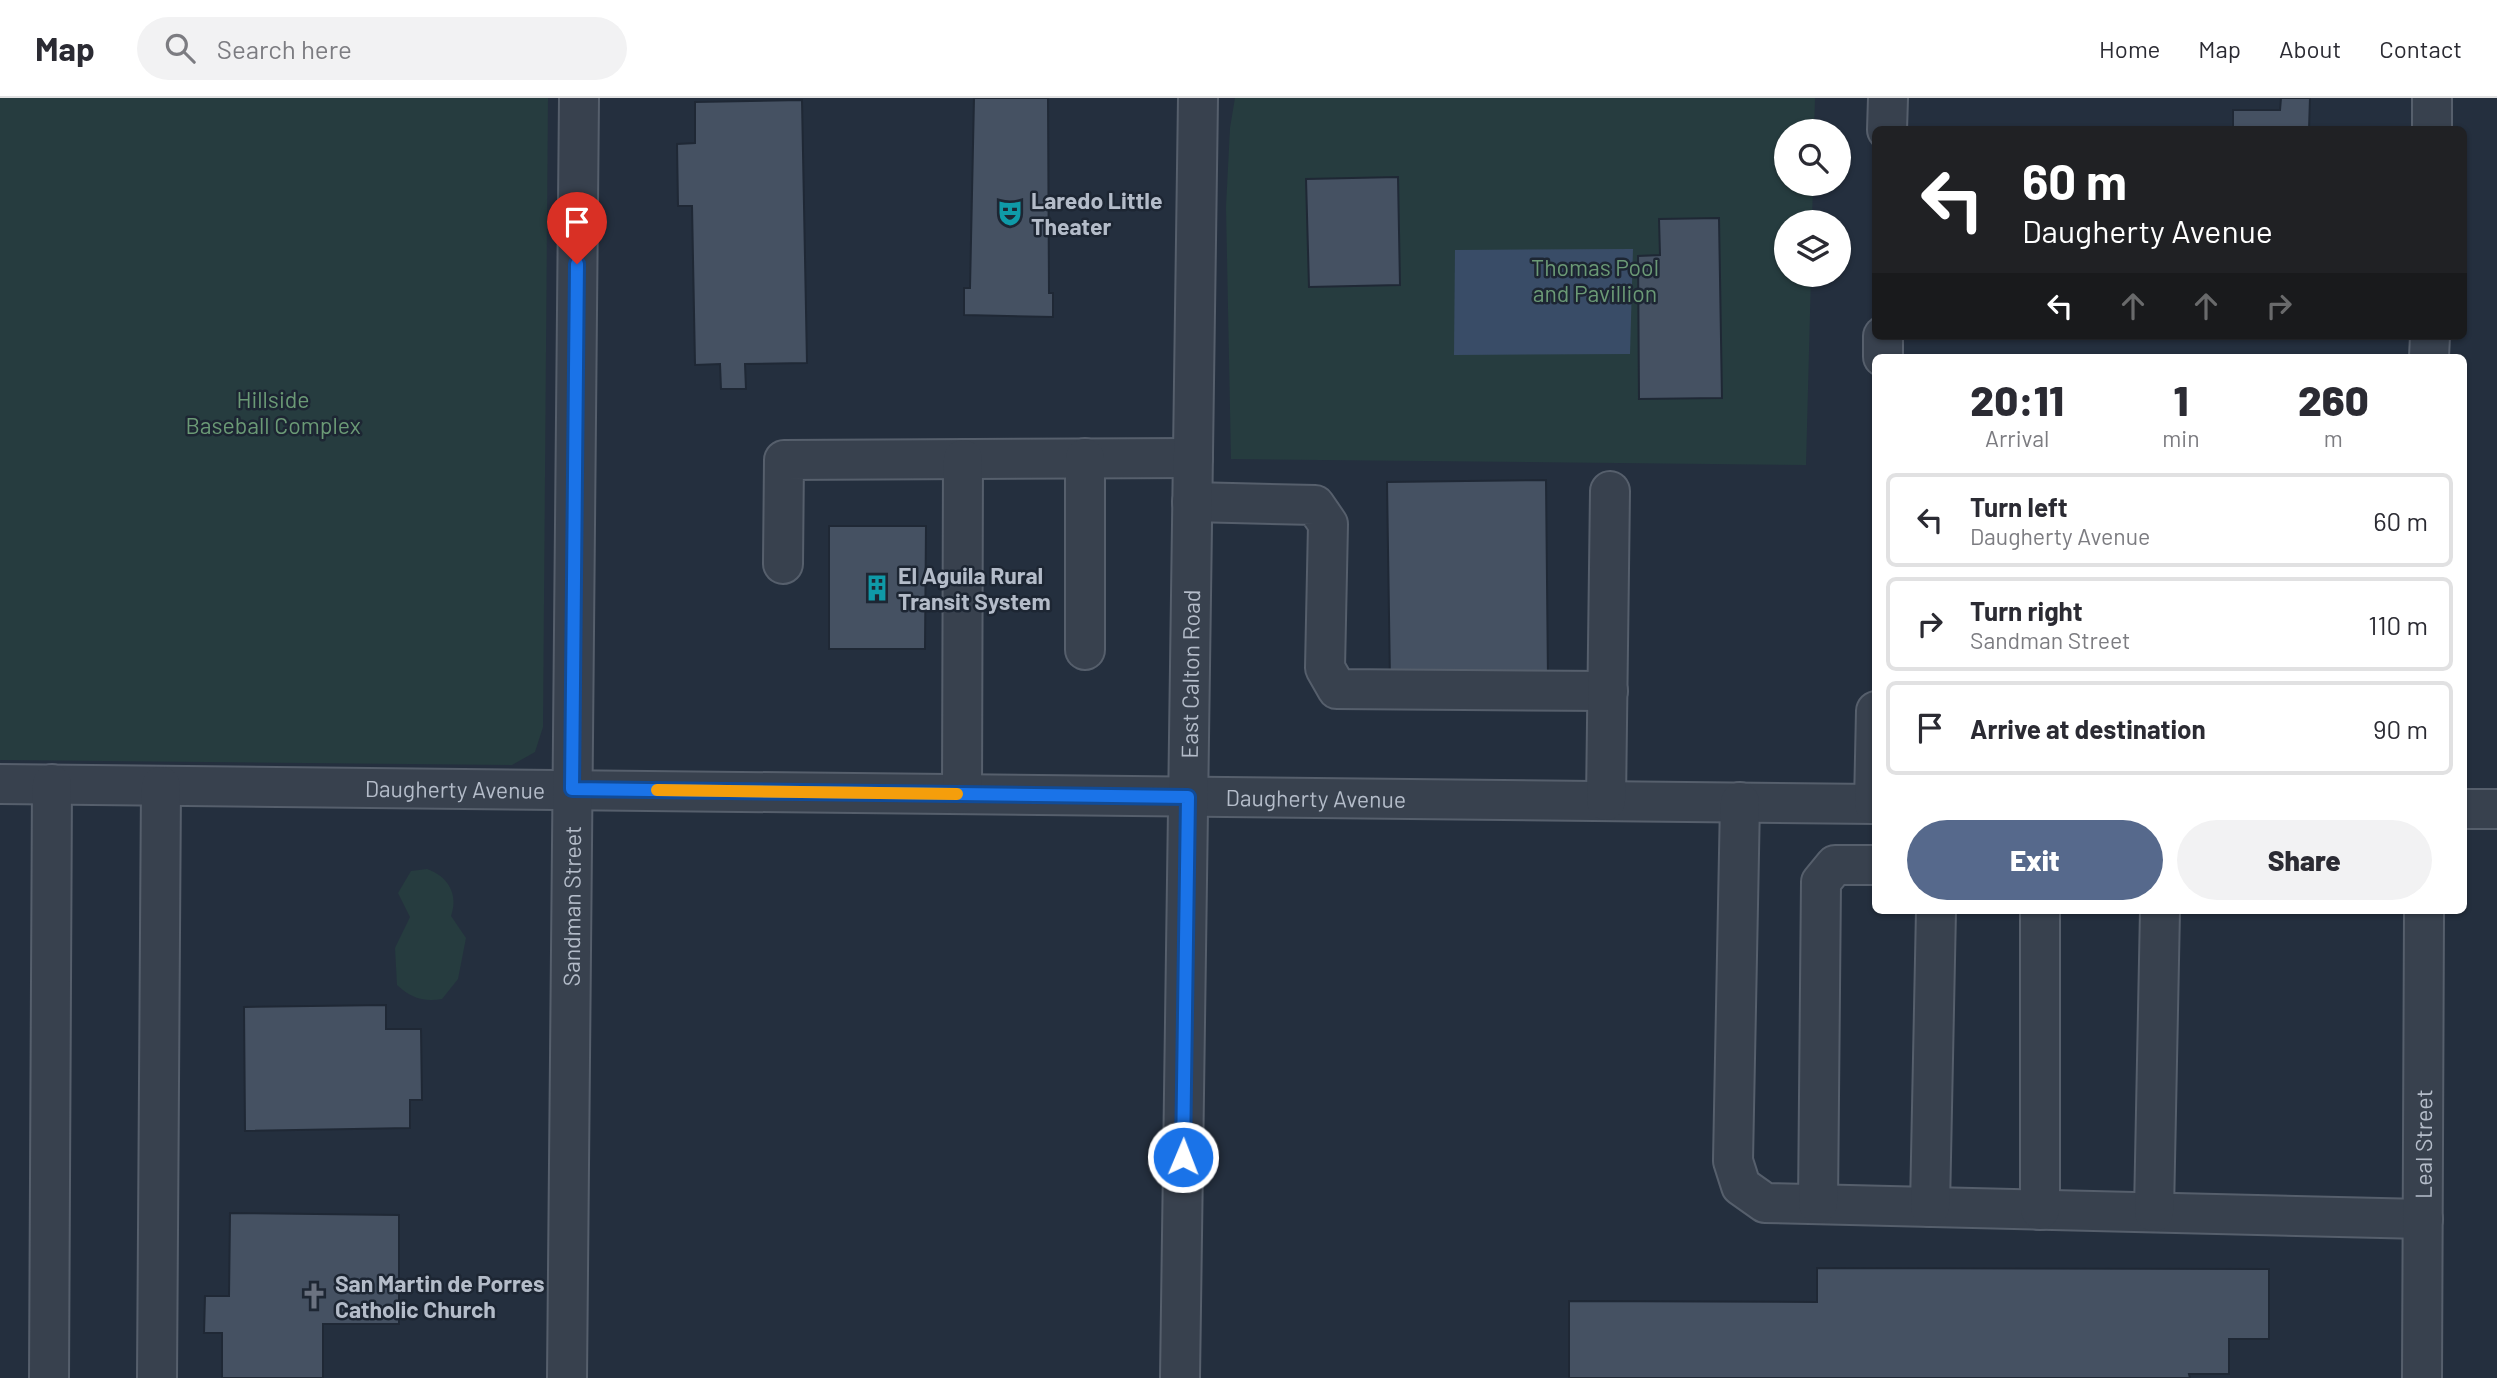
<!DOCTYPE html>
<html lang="en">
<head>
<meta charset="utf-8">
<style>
	body { margin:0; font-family:Barlow,sans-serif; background:#f2f2f3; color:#2b2b33; height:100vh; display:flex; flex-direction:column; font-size:26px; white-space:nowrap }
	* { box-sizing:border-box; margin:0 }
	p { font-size:23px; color:#7c7c81 }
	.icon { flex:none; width:38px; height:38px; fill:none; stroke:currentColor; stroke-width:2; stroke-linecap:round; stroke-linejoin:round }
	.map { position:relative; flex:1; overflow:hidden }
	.panel { position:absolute; left:1872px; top:256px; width:595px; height:560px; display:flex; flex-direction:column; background:#fff; border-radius:10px; box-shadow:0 2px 5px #0004 }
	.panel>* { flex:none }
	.banner { position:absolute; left:1872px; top:28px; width:595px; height:214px; border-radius:10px; box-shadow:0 2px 5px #0004; background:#202124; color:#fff; overflow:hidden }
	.controls { position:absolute; left:1774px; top:21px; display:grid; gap:14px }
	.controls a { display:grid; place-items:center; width:77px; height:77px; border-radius:50%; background:#fff; box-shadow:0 2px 5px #0004; font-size:35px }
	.pin { position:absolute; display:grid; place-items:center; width:60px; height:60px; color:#fff; margin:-72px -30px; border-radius:50% 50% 50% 0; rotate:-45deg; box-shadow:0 0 7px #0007 }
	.pin .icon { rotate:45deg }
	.me { position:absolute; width:77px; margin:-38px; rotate:1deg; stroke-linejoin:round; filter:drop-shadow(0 0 5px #0008) }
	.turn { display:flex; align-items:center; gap:24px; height:147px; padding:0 35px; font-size:32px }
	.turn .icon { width:91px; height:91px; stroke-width:2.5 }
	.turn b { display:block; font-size:49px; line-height:60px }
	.lanes { display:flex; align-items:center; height:66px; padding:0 35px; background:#0003; justify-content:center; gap:35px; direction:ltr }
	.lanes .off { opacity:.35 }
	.eta { display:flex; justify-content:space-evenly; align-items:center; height:119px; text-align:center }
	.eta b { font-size:42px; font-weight:800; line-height:49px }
	.cta { display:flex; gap:14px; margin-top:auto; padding:14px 35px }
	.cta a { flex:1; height:80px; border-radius:42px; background:#56698c; color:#fff; font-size:28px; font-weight:800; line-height:80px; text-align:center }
	.cta a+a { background:#f2f2f3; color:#2b2b33 }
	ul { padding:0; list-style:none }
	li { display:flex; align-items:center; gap:21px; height:94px; margin:0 14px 10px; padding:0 21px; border:4px solid #e1e1e2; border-radius:10px }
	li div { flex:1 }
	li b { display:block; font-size:26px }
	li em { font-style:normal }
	header { display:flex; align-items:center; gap:42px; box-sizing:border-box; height:98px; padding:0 35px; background:#fff; border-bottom:2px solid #e1e1e2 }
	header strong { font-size:33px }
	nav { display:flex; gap:38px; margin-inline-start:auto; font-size:24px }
	.search { width:490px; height:63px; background:#f2f2f3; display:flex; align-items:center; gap:18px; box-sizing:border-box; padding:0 24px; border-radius:38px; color:#7c7c81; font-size:26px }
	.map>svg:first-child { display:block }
</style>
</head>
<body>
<header>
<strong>Map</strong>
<div class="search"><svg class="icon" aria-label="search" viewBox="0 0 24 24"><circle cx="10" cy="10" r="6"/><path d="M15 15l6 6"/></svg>Search here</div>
<nav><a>Home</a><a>Map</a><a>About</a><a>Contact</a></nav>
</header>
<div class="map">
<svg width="2497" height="1280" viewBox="0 0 2497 1280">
	<rect width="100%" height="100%" fill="#242f3e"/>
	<g fill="#263c3f">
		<polygon points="0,0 548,0 543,629 535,654 512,667 0,662"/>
		<polygon points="1235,0 1815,0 1814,33 1787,33 1787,86 1813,86 1812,124 1787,124 1787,177 1811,177 1806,367 1231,361 1226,109 1230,30"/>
		<path d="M427,771c21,7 32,26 24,47l15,22 -8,41 -16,20c-19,3 -31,-1 -45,-14l-2,-37 15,-31 -12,-24 13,-22z"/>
	</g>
	<polygon fill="#394c67" points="1633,151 1630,256 1454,257 1455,152"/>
	<g fill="#455162" stroke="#1f2835" stroke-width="2">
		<polygon points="974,0 1048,0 1049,195 1053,195 1053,219 964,217 964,190 970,190"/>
		<polygon points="2281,0 2310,0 2309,32 2233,32 2233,12 2280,12"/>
		<polygon points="802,2 807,265 745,266 746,291 721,291 720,266 695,267 692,108 678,108 677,46 695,45 695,4"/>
		<polygon points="1398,79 1400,187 1309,189 1306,81"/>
		<polygon points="1719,120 1722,300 1639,301 1638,158 1660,157 1659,121"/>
		<polygon points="1546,382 1548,582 1390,584 1387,384"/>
		<polygon points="829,428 926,428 925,551 829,551"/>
		<polygon points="386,907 386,931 421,931 422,1002 410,1002 410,1030 245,1033 244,909"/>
		<polygon points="230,1115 399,1117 399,1226 323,1226 323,1280 222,1280 222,1235 204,1235 205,1198 229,1198"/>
		<polygon points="1817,1170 2269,1171 2269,1241 2229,1241 2229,1276 2189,1276 2190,1280 1569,1280 1569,1203 1817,1204"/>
	</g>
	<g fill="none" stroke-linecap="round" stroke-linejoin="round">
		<g stroke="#565f6c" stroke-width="42">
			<g id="minor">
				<polyline points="1887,32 1888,0"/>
				<polyline points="2432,32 2432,0"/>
				<polyline points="1883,259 1883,238"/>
				<polyline points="2429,259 2430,238"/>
				<polyline points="1192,404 1315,407 1328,426 1325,570 1337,591 1608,593"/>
				<polyline points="783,466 784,362 1193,360"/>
				<polyline points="1085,552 1085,360"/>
				<path id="s1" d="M0,686l1876,20"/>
				<polyline points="962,696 963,361"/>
				<polyline points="1606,703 1610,393"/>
				<polyline points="1740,704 1733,1063 1741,1088 1765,1105 2423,1121"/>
				<polyline points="1874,706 1876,613"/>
				<polyline points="2464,711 2497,711"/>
				<polyline points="1818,1106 1821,784 1835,767 1876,767"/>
				<polyline points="1930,1109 1936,812"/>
				<polyline points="2040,1112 2040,812"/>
				<polyline points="2154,1114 2160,812"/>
				<polyline points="49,1280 52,686"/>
				<polyline points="157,1280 161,688"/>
				<path id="s2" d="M567,1280l12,-1280"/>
				<path id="s3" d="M1180,1280l18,-1280"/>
				<path id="s4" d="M2422,1280l2,-468"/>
			</g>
		</g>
		<use href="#minor" stroke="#38414e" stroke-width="38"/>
	</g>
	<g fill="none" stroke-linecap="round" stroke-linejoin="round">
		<g stroke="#114b97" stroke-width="18">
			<polyline id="route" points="577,166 572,691 1188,699 1183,1059"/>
		</g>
		<use href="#route" stroke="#1a73e8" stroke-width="12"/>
		<polyline stroke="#f59e0b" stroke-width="12" points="657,692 957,696"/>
	</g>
	<defs>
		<g id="theatre-bare" transform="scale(2.1)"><path d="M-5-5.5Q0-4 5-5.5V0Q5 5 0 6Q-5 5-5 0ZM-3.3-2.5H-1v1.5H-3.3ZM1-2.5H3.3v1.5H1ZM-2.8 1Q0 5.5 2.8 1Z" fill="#0f9aa8" stroke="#1d2633" stroke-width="2.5" paint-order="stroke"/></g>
		<g id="building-bare" transform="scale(2.1)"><path d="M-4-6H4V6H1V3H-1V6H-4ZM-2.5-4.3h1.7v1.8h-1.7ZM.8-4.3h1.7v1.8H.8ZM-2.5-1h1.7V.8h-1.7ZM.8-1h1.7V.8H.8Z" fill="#0f9aa8" stroke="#1d2633" stroke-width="2.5" paint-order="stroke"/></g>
		<g id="church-bare" transform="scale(2.1)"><path d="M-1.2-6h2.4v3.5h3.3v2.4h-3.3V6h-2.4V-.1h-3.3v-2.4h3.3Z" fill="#6b7280" stroke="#1d2633" stroke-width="2.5" paint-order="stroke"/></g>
	</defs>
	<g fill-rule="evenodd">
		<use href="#theatre-bare" x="1010" y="115"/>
		<use href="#building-bare" x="877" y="490"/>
		<use href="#church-bare" x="314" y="1198"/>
	</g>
	<g text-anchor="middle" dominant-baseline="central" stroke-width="5" stroke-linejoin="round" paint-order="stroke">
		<g font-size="23" font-weight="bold" fill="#b4bcc9" stroke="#1d2633" text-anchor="start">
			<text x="1031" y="102">Laredo Little<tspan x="1031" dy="26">Theater</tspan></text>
			<text x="898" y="477">El Aguila Rural<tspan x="898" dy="26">Transit System</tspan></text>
			<text x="335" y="1185">San Martin de Porres<tspan x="335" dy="26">Catholic Church</tspan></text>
		</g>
		<g font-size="23" fill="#6b9a76" stroke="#1d2633">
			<text x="1595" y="169">Thomas Pool<tspan x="1595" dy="26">and Pavillion</tspan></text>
			<text x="273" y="301">Hillside<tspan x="273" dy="26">Baseball Complex</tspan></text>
		</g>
		<g font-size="23" fill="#b4bcc9" stroke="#1d2633">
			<text stroke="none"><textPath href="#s3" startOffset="704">East Calton Road</textPath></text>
			<text stroke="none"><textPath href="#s1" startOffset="455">Daugherty Avenue</textPath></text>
			<text stroke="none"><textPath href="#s1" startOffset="1316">Daugherty Avenue</textPath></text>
			<text stroke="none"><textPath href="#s2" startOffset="472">Sandman Street</textPath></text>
			<text stroke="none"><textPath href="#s4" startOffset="234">Leal Street</textPath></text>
		</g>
	</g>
</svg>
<div class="controls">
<a><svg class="icon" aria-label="search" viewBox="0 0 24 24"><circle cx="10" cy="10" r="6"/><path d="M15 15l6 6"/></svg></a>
<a><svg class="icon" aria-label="layers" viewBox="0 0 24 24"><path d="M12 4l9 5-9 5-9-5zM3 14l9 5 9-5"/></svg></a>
</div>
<div class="pin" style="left:577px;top:166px;background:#d93025"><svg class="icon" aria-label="arrive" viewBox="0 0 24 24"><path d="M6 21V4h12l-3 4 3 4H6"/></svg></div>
<svg class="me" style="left:1183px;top:1059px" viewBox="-20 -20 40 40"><circle r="17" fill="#1a73e8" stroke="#fff" stroke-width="3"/><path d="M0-11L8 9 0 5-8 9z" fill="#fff"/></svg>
<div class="banner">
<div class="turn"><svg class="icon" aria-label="left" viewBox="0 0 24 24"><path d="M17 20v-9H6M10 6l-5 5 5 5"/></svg><div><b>60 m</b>Daugherty Avenue</div></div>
<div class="lanes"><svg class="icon" aria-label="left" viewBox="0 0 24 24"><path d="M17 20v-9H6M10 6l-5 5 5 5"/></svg><svg class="icon off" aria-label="ahead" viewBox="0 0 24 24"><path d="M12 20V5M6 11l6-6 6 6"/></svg><svg class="icon off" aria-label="ahead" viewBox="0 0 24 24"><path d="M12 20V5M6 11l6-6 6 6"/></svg><svg class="icon off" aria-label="right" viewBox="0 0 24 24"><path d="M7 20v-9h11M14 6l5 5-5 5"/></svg></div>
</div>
<section class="panel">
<div class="eta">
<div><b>20:11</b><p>Arrival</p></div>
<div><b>1</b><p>min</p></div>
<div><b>260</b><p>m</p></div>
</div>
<ul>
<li><svg class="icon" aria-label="left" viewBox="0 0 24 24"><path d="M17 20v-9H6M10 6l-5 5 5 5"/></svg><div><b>Turn left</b><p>Daugherty Avenue</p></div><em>60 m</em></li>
<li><svg class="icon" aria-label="right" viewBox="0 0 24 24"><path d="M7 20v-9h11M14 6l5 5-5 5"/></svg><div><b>Turn right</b><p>Sandman Street</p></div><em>110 m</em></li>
<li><svg class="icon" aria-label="arrive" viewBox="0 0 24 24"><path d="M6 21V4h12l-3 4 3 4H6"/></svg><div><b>Arrive at destination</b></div><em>90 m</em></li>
</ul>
<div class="cta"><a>Exit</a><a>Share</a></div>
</section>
</div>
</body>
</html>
